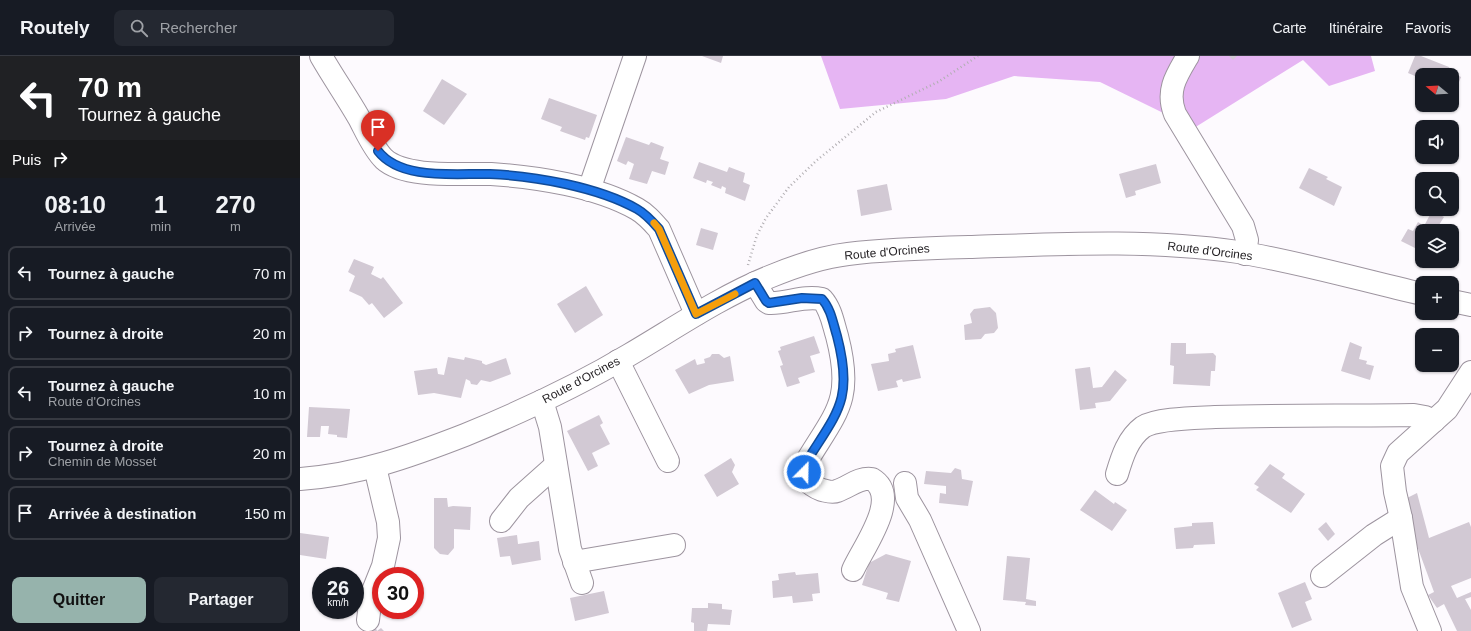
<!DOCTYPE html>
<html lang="fr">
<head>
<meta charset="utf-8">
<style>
	body { margin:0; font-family:Helvetica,sans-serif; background:#242831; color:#f1f3f6; height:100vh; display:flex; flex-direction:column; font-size:15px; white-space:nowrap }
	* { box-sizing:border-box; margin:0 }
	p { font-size:13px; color:#9ea1a6 }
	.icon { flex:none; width:22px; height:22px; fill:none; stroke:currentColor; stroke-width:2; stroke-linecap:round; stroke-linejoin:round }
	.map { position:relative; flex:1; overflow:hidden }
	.panel { display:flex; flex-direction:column; background:#171b24; width:300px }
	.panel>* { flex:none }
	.hud { background:#202124; color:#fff; overflow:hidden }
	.needle { width:26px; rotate:288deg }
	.buttons { position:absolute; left:1115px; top:12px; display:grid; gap:8px }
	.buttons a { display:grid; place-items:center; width:44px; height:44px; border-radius:8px; background:#171b24; box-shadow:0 1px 3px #0004; font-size:20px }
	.speed { position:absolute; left:12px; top:511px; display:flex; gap:8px; font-size:20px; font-weight:700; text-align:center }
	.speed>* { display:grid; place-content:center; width:52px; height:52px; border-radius:50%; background:#171b24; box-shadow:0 1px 3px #0004; line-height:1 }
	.speed small { font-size:10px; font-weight:400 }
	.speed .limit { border:6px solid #d22; background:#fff; color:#111 }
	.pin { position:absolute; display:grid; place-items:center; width:34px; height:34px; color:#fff; margin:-41px -17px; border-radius:50% 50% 50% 0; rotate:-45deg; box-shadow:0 0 4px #0007 }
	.pin .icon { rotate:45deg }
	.me { position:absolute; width:44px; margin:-22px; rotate:23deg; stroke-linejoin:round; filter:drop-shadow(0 0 3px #0008) }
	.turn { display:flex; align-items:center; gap:14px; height:84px; padding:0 12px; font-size:18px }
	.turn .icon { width:52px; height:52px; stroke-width:2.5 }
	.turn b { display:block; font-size:28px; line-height:34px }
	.then { display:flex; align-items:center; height:38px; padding:0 12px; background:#0003; gap:8px; font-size:15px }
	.eta { display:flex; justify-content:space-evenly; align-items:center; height:68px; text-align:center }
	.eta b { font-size:24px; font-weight:800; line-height:28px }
	.cta { display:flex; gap:8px; margin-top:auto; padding:8px 12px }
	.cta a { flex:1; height:46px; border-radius:8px; background:#96b3ac; color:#111; font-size:16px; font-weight:800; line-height:46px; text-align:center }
	.cta a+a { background:#242831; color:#f1f3f6 }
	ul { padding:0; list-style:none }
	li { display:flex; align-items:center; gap:12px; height:54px; margin:0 8px 6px; padding:0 4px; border:2px solid #363941; border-radius:8px }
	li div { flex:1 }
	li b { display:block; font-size:15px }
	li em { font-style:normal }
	header { display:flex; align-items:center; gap:24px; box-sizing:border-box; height:56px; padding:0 20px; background:#171b24; border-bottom:1px solid #363941 }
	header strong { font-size:19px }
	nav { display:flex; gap:22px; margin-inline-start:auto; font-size:14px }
	.search { width:280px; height:36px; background:#242831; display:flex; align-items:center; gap:10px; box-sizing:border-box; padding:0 14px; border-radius:8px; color:#9ea1a6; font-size:15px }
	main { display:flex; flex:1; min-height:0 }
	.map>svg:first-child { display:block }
</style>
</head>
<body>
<header>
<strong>Routely</strong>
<div class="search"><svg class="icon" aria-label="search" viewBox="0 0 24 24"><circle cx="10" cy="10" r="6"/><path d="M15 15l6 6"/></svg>Rechercher</div>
<nav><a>Carte</a><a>Itinéraire</a><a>Favoris</a></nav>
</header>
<main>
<section class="panel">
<div class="hud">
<div class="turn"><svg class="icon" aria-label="left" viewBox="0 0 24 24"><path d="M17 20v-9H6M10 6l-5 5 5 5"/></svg><div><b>70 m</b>Tournez à gauche</div></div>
<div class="then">Puis<svg class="icon" aria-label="right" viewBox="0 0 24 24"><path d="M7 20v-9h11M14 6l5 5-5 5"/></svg></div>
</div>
<div class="eta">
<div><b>08:10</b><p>Arrivée</p></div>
<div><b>1</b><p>min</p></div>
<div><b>270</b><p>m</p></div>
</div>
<ul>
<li><svg class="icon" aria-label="left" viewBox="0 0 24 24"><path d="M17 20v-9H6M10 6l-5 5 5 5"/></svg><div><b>Tournez à gauche</b></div><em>70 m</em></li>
<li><svg class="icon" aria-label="right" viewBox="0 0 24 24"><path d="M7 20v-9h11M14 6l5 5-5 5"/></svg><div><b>Tournez à droite</b></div><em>20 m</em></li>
<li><svg class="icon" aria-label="left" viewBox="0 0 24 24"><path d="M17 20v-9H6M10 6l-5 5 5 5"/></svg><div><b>Tournez à gauche</b><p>Route d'Orcines</p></div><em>10 m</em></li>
<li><svg class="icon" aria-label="right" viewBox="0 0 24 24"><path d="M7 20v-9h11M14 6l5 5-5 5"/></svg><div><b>Tournez à droite</b><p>Chemin de Mosset</p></div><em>20 m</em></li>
<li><svg class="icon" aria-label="arrive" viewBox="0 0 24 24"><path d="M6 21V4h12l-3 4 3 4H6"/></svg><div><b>Arrivée à destination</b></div><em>150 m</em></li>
</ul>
<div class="cta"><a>Quitter</a><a>Partager</a></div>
</section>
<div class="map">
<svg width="1171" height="575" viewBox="0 0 1171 575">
	<rect width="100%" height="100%" fill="#fdfafe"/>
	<polygon fill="#e6b5f3" points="521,0 1071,0 1075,15 1029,30 1003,4 894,72 800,26 714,20 646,43 540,53"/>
	<g fill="#d2c9d4">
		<polygon points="402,0 423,0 421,7"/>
		<polygon points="929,0 937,0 933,4"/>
		<polygon points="1115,0 1121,0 1149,11 1152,17 1161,21 1155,36 1152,35 1152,19 1122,19 1122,23 1108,17"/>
		<polygon points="142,23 167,38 144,69 123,55"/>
		<polygon points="249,42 297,59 289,82 286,81 285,84 260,75 262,71 241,63"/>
		<polygon points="326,81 349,89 351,86 364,91 360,103 369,106 365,119 352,115 347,128 329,123 334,108 328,105 326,109 317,105"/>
		<polygon points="399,106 427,116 429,111 445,117 443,126 450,129 445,145 425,137 426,132 422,130 421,133 411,129 413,126 407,124 406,127 393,122"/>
		<polygon points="856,108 861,127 835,135 836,139 826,142 819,118"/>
		<polygon points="1009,112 1028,121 1026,123 1042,131 1034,150 999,132"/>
		<polygon points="587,128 592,154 561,160 557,134"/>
		<polygon points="1132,155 1144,161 1139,169 1144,175 1122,175 1122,188 1119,194 1101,185 1108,173 1113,175 1118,166 1124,170"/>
		<polygon points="401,172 418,177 413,194 396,189"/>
		<polygon points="54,203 74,211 71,218 81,223 83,221 103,247 84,262 72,247 69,249 62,241 49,235 55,220 48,216"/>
		<polygon points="286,230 303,259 275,277 257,248"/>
		<polygon points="690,251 696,257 698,272 694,277 685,278 681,283 665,284 664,269 672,267 670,258 674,253"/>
		<polygon points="514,280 520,297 510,300 515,316 498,322 500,327 487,331 480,310 483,309 478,295 481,294 480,291"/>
		<polygon points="1050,286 1062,291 1059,303 1067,305 1066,308 1074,310 1070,324 1041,315"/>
		<polygon points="871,287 886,287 886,298 913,297 916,300 915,315 911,315 910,330 873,328 874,310 870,309"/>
		<polygon points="613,289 621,322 603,326 602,323 596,325 598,331 578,335 571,308 589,305 588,298 596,296 595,293"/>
		<polygon points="412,298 419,298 424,302 430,300 434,325 409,329 389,338 375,314 395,303 397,309 405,307 404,303 410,301"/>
		<polygon points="148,301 164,304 165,301 182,305 182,307 186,309 206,302 211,318 190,326 181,324 177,329 171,328 170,325 166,323 161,342 134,337 118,339 114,315 137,312 138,318 144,319"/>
		<polygon points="790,311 793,332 802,331 815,314 827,324 810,345 795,347 796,352 780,354 775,313"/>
		<polygon points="9,351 50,353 47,382 37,381 37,379 28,378 29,370 21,370 20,381 7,381"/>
		<polygon points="299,359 303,367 300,369 310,388 292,397 298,410 288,415 267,375"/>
		<polygon points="431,402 435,409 432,416 439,428 417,441 404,419"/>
		<polygon points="970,408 985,418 982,422 1005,438 991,457 956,434 959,431 954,428"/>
		<polygon points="655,412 661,414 662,423 673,425 668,450 639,447 640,437 646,438 646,430 624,428 626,415 651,417"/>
		<polygon points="795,434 814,448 815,446 827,454 812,475 780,454"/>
		<polygon points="1117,437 1129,482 1169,466 1171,471 1171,522 1151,530 1157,542 1171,536 1171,541 1165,543 1171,554 1171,575 1157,575 1144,548 1137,552 1128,539 1134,536 1116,487 1105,443"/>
		<polygon points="134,442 147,442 148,451 153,450 171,451 170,474 154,473 154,492 148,499 140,498 134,492"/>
		<polygon points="913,466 915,488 894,489 893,492 876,493 874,472 892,470 892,467"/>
		<polygon points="1026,466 1035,478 1028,485 1018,473"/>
		<polygon points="0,477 29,481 26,503 0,499"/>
		<polygon points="217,479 218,488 239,485 241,504 212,509 210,500 200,501 197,482"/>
		<polygon points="586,498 611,505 599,546 586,543 588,537 562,529 569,507"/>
		<polygon points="707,500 730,502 726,543 736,545 736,550 725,549 726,546 703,544"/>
		<polygon points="495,516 496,519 518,517 520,537 512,538 513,545 493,547 492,540 473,542 472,525 479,524 478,518"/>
		<polygon points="1005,526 1012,543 1005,546 1012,564 992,572 978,537"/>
		<polygon points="304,535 309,557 275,565 270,542"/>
		<polygon points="408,547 422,548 422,553 432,554 430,569 408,568 407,575 394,575 394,567 391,566 392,552 408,552"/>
		<polygon points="65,569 75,569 77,575 81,572 84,575 65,575"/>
	</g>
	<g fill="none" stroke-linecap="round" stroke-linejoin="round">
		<g stroke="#9d949f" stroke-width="24">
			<g id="minor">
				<path d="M21,0c12,21 26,41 38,62 7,13 14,30 25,41 22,20 79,14 107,15 45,3 106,12 146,35 9,5 15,12 22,20l37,85"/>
				<path d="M888,0c-12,20 -22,35 -13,58l68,112 4,14 -2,14"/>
				<polyline points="289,134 335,0"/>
				<path d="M455,227l11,18 3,2c18,1 34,-8 53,-4 9,10 11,24 15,37 17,65 -1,76 -32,128 -2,15 4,21 17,26 5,1 10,3 15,1 12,-4 22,-14 35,-12 30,18 -10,70 -19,91"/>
				<polyline points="318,305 368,405"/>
				<polyline points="242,345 250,371 270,493 282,527"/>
				<path d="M817,418c5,-17 11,-36 26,-47 14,-9 56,-9 72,-10 67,-2 133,-1 199,-2l11,2 9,4"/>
				<polyline points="605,427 607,442 620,464 669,575"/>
				<polyline points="201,465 219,442 256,409"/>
				<polyline points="274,506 374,489"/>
				<polyline points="1022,520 1074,479 1101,462"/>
				<polyline points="68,564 71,540 83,510 89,482 88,466 75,411"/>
				<polyline points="1130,575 1112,531 1101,462 1095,436 1092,410 1098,397 1147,353 1171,316"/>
			</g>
		</g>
		<g stroke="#9d949f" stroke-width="24">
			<g id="major">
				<polyline points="1152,245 1171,249"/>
				<path d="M0,423c58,-4 111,-23 165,-44 56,-23 112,-49 164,-80 46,-27 91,-58 140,-78 24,-10 53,-20 79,-23 40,-5 84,-6 124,-7 88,-3 178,-8 266,5 61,10 123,28 184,42"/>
			</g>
		</g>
		<polyline stroke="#b1aeb2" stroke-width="2.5" stroke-dasharray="1 3" stroke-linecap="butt" points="448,209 457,179 466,162 489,131 516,105 576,56 638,26 678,0"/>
		<use href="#minor" stroke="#fff" stroke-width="22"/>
		<use href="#major" stroke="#fff" stroke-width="22"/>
	</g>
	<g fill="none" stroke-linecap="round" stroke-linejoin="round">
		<g stroke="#114b97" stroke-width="10">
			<path id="route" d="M78,95c23,30 79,22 112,23 45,2 108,13 147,35 9,5 15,12 22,20l37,85 59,-31 11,18 3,2 33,-5 20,1c9,10 11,24 15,37 17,65 0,76 -32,128l-1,8"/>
		</g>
		<use href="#route" stroke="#1a73e8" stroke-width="7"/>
		<polyline stroke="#f59e0b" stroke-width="7" points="354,167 359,173 396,258 435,238"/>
	</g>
	<g text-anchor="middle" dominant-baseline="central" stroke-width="3" stroke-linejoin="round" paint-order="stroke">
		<g font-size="12" fill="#211e21" stroke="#fff">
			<text transform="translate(910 195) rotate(7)">Route d'Orcines</text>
			<text transform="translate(587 196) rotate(-5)">Route d'Orcines</text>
			<text transform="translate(281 324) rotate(-28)">Route d'Orcines</text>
		</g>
	</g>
</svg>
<div class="buttons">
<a><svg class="needle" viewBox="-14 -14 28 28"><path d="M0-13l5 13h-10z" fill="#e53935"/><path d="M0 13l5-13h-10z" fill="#9ea1a6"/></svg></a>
<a><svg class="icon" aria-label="sound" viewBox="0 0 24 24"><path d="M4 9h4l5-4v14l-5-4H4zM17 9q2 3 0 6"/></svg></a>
<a><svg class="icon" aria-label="search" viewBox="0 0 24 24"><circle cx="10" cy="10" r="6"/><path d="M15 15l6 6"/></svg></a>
<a><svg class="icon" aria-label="layers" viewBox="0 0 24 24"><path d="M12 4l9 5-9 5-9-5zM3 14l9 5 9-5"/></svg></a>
<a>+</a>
<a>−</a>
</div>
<div class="speed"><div>26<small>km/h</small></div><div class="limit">30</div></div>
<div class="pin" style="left:78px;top:95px;background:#d93025"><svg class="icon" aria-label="arrive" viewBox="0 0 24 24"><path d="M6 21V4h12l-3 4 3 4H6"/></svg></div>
<svg class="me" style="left:504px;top:416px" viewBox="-20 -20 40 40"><circle r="17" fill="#1a73e8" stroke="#fff" stroke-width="3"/><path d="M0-11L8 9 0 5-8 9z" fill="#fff"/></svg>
</div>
</main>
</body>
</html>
